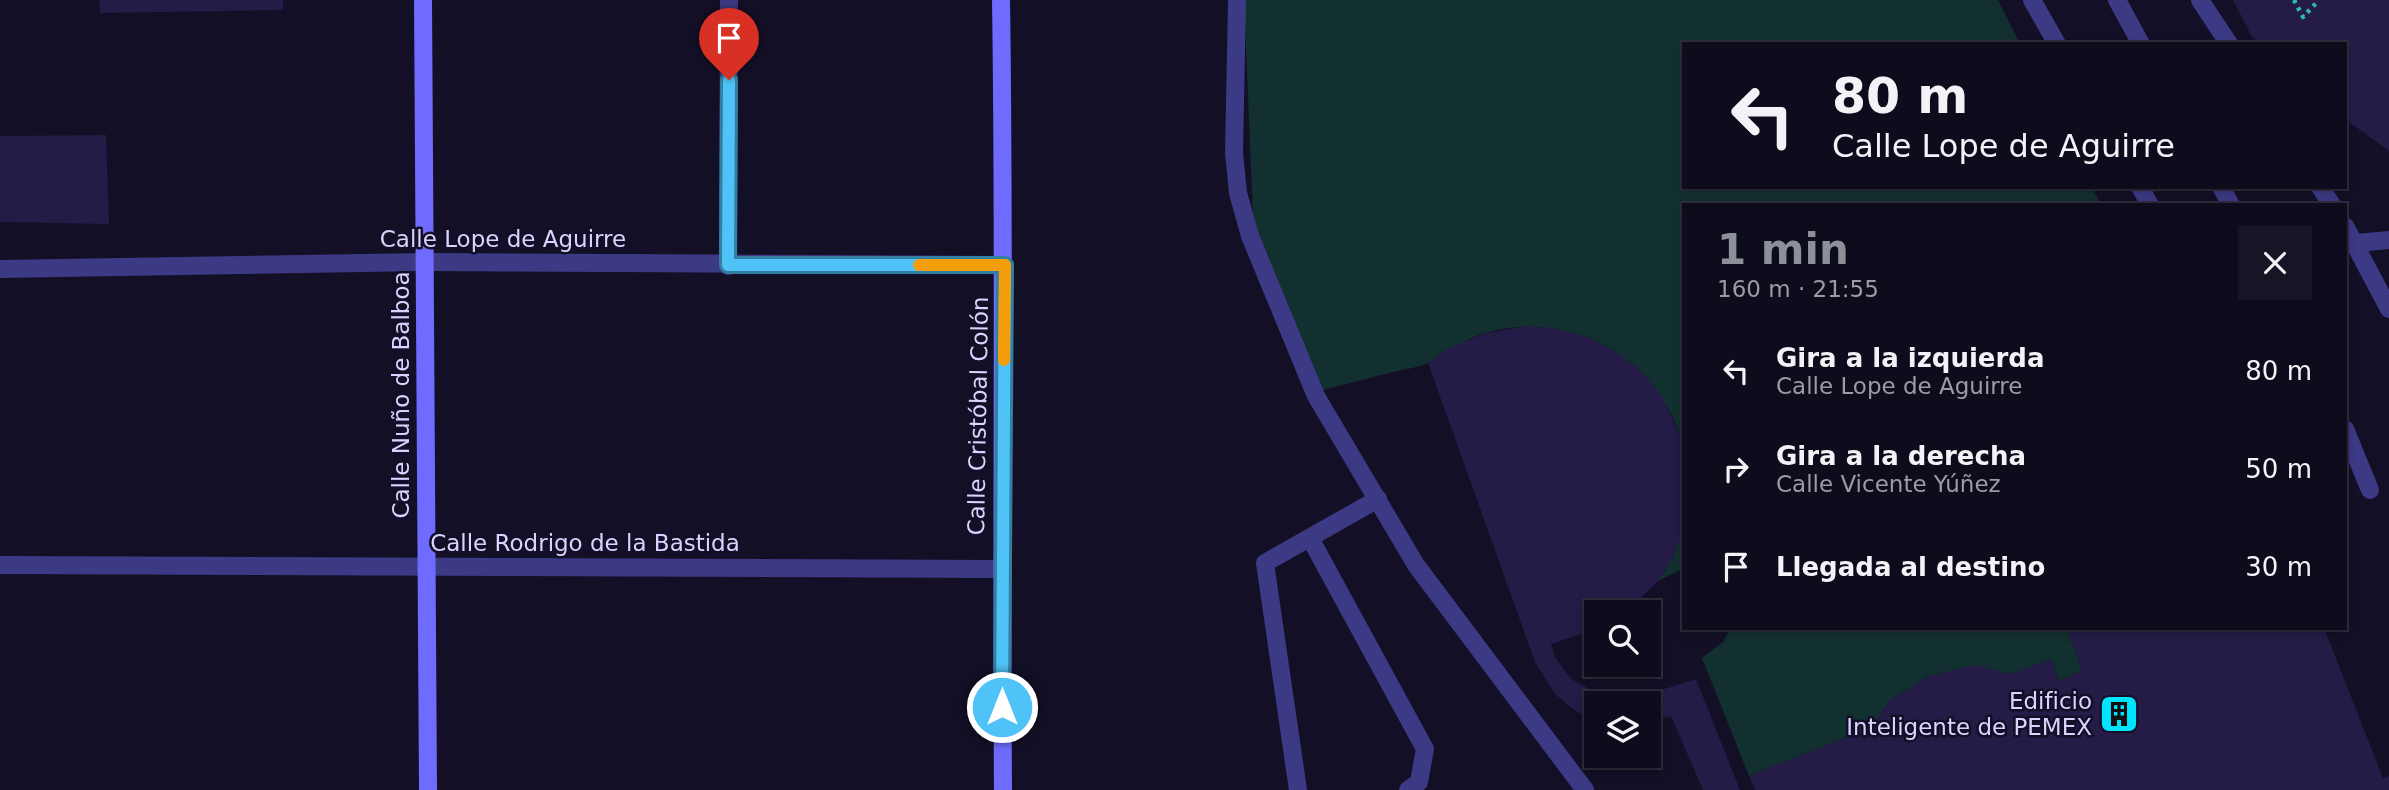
<!DOCTYPE html>
<html lang="es">
<head>
<meta charset="utf-8">
<style>
	body { margin:0; font-family:"DejaVu Sans",sans-serif; background:#171425; color:#f1f3f6; height:100vh; display:flex; flex-direction:column; font-size:26px; white-space:nowrap }
	* { box-sizing:border-box; margin:0 }
	p { font-size:23px; color:#9b9ba3 }
	.icon { flex:none; width:38px; height:38px; fill:none; stroke:currentColor; stroke-width:2; stroke-linecap:round; stroke-linejoin:round }
	.map { position:relative; flex:1; overflow:hidden }
	.details { position:absolute; left:1682px; top:203px; width:665px; height:427px; display:flex; flex-direction:column; background:#0e0b1c; border-radius:0px; box-shadow:0 4px 10px #0003,0 0 0 2px #2e2b3b }
	.details>* { flex:none }
	.hud { position:absolute; left:1682px; top:42px; width:665px; height:147px; border-radius:0px; box-shadow:0 4px 10px #0003,0 0 0 2px #2e2b3b; background:#0e0b1c; color:#f1f3f6; overflow:hidden }
	.controls { position:absolute; left:1584px; top:600px; display:grid; gap:14px }
	.controls a { display:grid; place-items:center; width:77px; height:77px; border-radius:0px; background:#0e0b1c; box-shadow:0 4px 10px #0003,0 0 0 2px #2e2b3b; font-size:35px }
	.pin { position:absolute; display:grid; place-items:center; width:60px; height:60px; color:#fff; margin:-72px -30px; border-radius:50% 50% 50% 0; rotate:-45deg; box-shadow:0 0 7px #0007 }
	.pin .icon { rotate:45deg }
	.me { position:absolute; width:77px; margin:-38px; rotate:0deg; stroke-linejoin:round; filter:drop-shadow(0 0 5px #0008) }
	.turn { display:flex; align-items:center; gap:24px; height:147px; padding:0 35px; font-size:32px }
	.turn .icon { width:91px; height:91px; stroke-width:2.5 }
	.turn b { display:block; font-size:49px; line-height:60px }
	.round { display:grid; place-items:center; flex:none; width:74px; height:74px; border-radius:0px; background:#171425 }
	.headline { display:flex; align-items:center; justify-content:space-between; height:119px; padding:0 35px }
	h1 { font-size:42px; font-weight:600; line-height:52px; color:#8c9099 }
	ul { padding:0; list-style:none }
	li { display:flex; align-items:center; gap:21px; height:98px; padding:0 35px }
	li div { flex:1 }
	li b { display:block; font-size:26px }
	li em { font-style:normal }
	.map>svg:first-child { display:block }
</style>
</head>
<body>
<div class="map">
<svg width="2389" height="790" viewBox="0 0 2389 790">
	<rect width="100%" height="100%" fill="#130f26"/>
	<g fill="#12302f">
		<path d="M1244,0h754l22,44h-336v143h408l9,18h-417l-1,238c-25,-82 -113,-135 -197,-110 -22,6 -38,20 -57,29 -10,6 -25,7 -36,10 -26,7 -52,13 -78,20l-61,-152z"/>
		<polygon points="1683,529 1683,569 1658,581 1674,555"/>
		<polygon points="1731,628 2067,628 2082,671 2059,681 2051,659 2012,674 1928,676 1889,701 1873,727 1749,776 1702,658 1723,642"/>
	</g>
	<g fill="#241b47">
		<polygon points="99,0 283,0 283,10 100,13"/>
		<polygon points="2233,0 2389,0 2389,151 2345,119 2345,44 2261,44 2252,37"/>
		<polygon points="106,135 109,224 0,222 0,136"/>
		<polygon points="1527,326 1558,329 1588,337 1615,351 1639,369 1661,395 1684,443 1684,529 1674,555 1658,581 1626,612 1596,612 1596,629 1551,644 1555,657 1571,679 1601,695 1642,696 1696,679 1740,790 1703,790 1671,716 1648,723 1648,704 1596,704 1596,721 1574,710 1555,694 1535,662 1428,363 1447,349 1486,333"/>
		<polygon points="2067,628 2324,628 2383,778 2389,776 2389,790 1755,790 1749,776 1873,727 1889,701 1928,676 1975,665 2012,674 2051,659 2059,681 2082,671"/>
	</g>
	<g fill="none" stroke-linecap="round" stroke-linejoin="round">
		<polyline stroke="#2fb8b0" stroke-width="4.5" stroke-dasharray="3.5 5" stroke-linecap="butt" points="2294,0 2303,17 2319,0"/>
		<g stroke="#3d3a85" stroke-width="18">
			<polyline points="1237,0 1234,153 1238,193 1250,236 1316,396 1416,565 1585,790"/>
			<polyline points="2032,0 2057,44"/>
			<polyline points="2117,0 2141,44"/>
			<polyline points="2140,187 2150,205"/>
			<polyline points="2221,187 2231,205"/>
			<polyline points="2345,429 2370,490"/>
			<polyline points="1310,538 1425,749 1419,782 1408,790"/>
			<polyline points="1298,790 1265,563 1378,499"/>
		</g>
		<g stroke="#3d3a85" stroke-width="18">
			<polyline points="2200,0 2229,44"/>
			<polyline points="2320,187 2332,205"/>
			<polyline points="2345,226 2389,309"/>
			<polyline points="2356,243 2389,240"/>
			<polyline points="728,266 729,0"/>
			<polyline points="0,269 425,262 1005,265"/>
			<polyline points="0,565 1001,569"/>
		</g>
		<g stroke="#6f6bff" stroke-width="18">
			<polyline points="423,0 428,790"/>
			<path d="M1001,0c4,263 0,527 2,790"/>
		</g>
	</g>
	<g fill="none" stroke-linecap="round" stroke-linejoin="round">
		<g stroke="#337fa1" stroke-width="18">
			<polyline id="route" points="729,80 728,265 1005,265 1002,707"/>
		</g>
		<use href="#route" stroke="#4fc3f7" stroke-width="12"/>
		<polyline stroke="#f59e0b" stroke-width="12" points="919,265 1005,265 1004,360"/>
	</g>
	<defs>
		<g id="building-square" transform="scale(2.0125)"><rect x="-9" y="-9" width="18" height="18" rx="4" fill="#00e5ff" stroke="#130f26"/><path d="M-4-6H4V6H1V3H-1V6H-4ZM-2.5-4.3h1.7v1.8h-1.7ZM.8-4.3h1.7v1.8H.8ZM-2.5-1h1.7V.8h-1.7ZM.8-1h1.7V.8H.8Z" fill="#111"/></g>
	</defs>
	<g fill-rule="evenodd">
		<use href="#building-square" x="2119" y="714"/>
	</g>
	<g text-anchor="middle" dominant-baseline="central" stroke-width="5" stroke-linejoin="round" paint-order="stroke">
		<g font-size="23" fill="#d9d4ff" stroke="#130f26">
			<text x="503" y="239">Calle Lope de Aguirre</text>
			<text transform="translate(401 395) rotate(-90)">Calle Nuño de Balboa</text>
			<text transform="translate(978 416) rotate(-89)">Calle Cristóbal Colón</text>
			<text x="585" y="543">Calle Rodrigo de la Bastida</text>
		</g>
		<g font-size="23" fill="#d9d4ff" stroke="#130f26" text-anchor="end">
			<text x="2092" y="701">Edificio<tspan x="2092" dy="26">Inteligente de PEMEX</tspan></text>
		</g>
	</g>
</svg>
<div class="controls">
<a><svg class="icon" aria-label="search" viewBox="0 0 24 24"><circle cx="10" cy="10" r="6"/><path d="M15 15l6 6"/></svg></a>
<a><svg class="icon" aria-label="layers" viewBox="0 0 24 24"><path d="M12 4l9 5-9 5-9-5zM3 14l9 5 9-5"/></svg></a>
</div>
<div class="pin" style="left:729px;top:80px;background:#d93025"><svg class="icon" aria-label="arrive" viewBox="0 0 24 24"><path d="M6 21V4h12l-3 4 3 4H6"/></svg></div>
<svg class="me" style="left:1002px;top:707px" viewBox="-20 -20 40 40"><circle r="17" fill="#4fc3f7" stroke="#fff" stroke-width="3"/><path d="M0-11L8 9 0 5-8 9z" fill="#fff"/></svg>
<div class="hud">
<div class="turn"><svg class="icon" aria-label="left" viewBox="0 0 24 24"><path d="M17 20v-9H6M10 6l-5 5 5 5"/></svg><div><b>80 m</b>Calle Lope de Aguirre</div></div>
</div>
<section class="details">
<div class="headline"><div><h1>1 min</h1><p>160 m · 21:55</p></div><a class="round"><svg class="icon" aria-label="close" viewBox="0 0 24 24"><path d="M6 6l12 12M18 6L6 18"/></svg></a></div>
<ul>
<li><svg class="icon" aria-label="left" viewBox="0 0 24 24"><path d="M17 20v-9H6M10 6l-5 5 5 5"/></svg><div><b>Gira a la izquierda</b><p>Calle Lope de Aguirre</p></div><em>80 m</em></li>
<li><svg class="icon" aria-label="right" viewBox="0 0 24 24"><path d="M7 20v-9h11M14 6l5 5-5 5"/></svg><div><b>Gira a la derecha</b><p>Calle Vicente Yúñez</p></div><em>50 m</em></li>
<li><svg class="icon" aria-label="arrive" viewBox="0 0 24 24"><path d="M6 21V4h12l-3 4 3 4H6"/></svg><div><b>Llegada al destino</b></div><em>30 m</em></li>
</ul>
</section>
</div>
</body>
</html>
